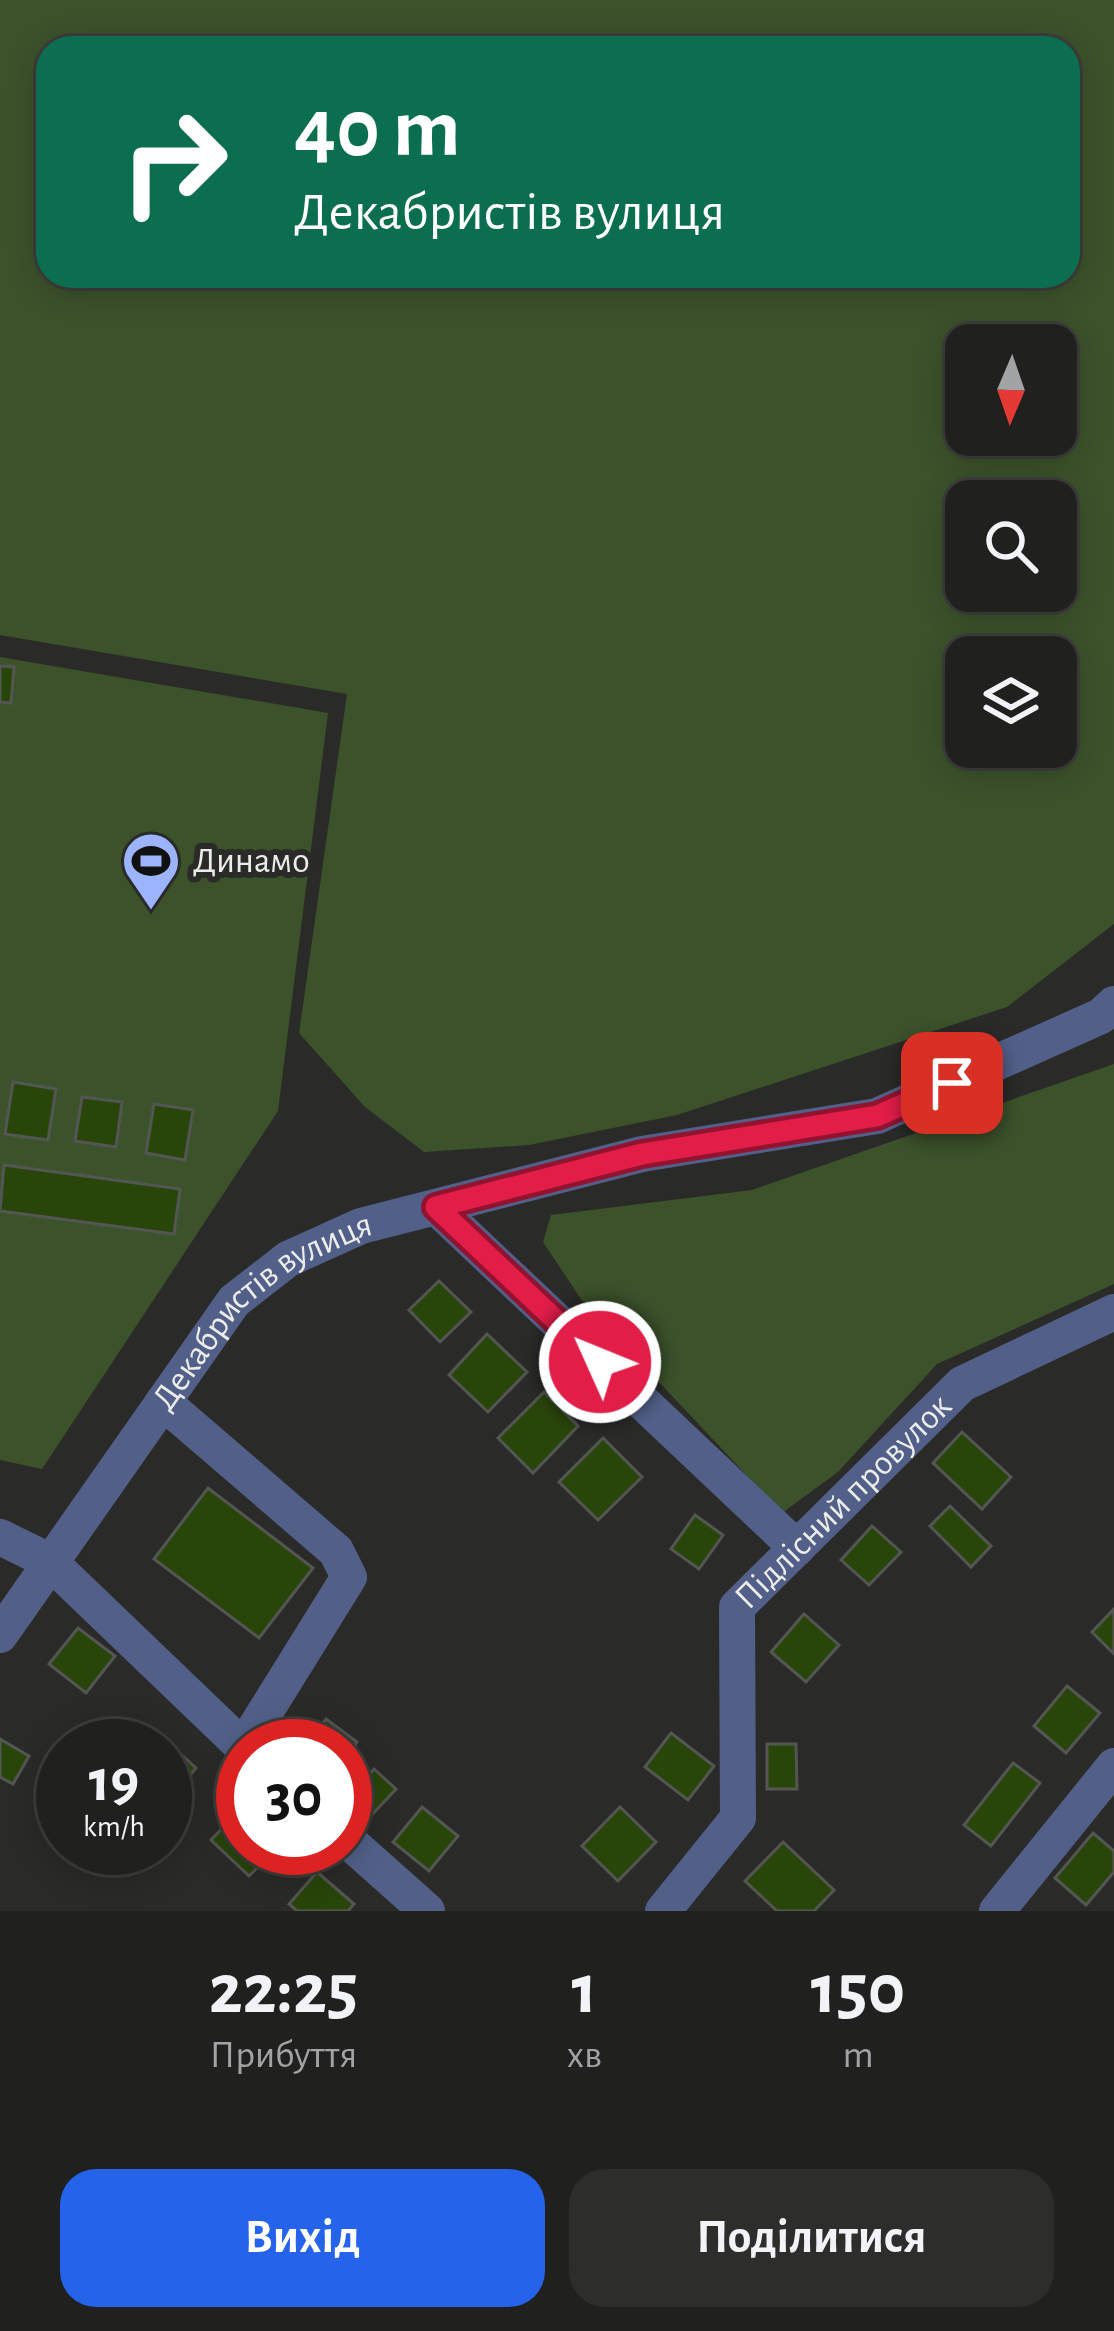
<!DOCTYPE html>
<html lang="uk">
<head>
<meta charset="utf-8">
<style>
	body { margin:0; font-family:"Alegreya Sans",sans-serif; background:#2d2d2b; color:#f1f3f6; height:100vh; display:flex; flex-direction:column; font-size:45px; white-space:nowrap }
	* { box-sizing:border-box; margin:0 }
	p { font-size:39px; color:#a2a3a4 }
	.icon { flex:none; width:66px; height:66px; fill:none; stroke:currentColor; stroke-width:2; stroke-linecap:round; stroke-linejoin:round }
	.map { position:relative; height:1911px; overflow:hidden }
	.sheet { display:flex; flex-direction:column; background:#20201e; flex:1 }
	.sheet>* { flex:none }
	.hud { position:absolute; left:36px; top:36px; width:1044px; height:252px; border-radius:36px; box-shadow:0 6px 30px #0003,0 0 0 3px #3d3e3c; background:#0b6e4f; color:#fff; overflow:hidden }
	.needle { width:78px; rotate:182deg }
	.buttons { position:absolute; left:945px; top:324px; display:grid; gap:24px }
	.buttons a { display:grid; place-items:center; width:132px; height:132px; border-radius:24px; background:#20201e; box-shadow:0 6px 30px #0003,0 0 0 3px #3d3e3c; font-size:60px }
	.speed { position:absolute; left:36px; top:1719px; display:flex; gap:24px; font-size:60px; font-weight:700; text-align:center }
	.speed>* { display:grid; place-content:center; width:156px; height:156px; border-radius:50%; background:#20201e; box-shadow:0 6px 30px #0003,0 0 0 3px #3d3e3c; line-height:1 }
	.speed small { font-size:30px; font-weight:400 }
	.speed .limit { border:18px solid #d22; background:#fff; color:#111 }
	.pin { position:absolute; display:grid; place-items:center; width:102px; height:102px; color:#fff; margin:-51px; border-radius:24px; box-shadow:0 6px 18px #0006 }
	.me { position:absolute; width:132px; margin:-66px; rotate:314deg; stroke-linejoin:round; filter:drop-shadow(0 0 9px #0008) }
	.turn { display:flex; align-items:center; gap:42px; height:252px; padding:0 60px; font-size:54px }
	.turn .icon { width:156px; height:156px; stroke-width:2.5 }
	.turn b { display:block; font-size:84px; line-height:102px }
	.eta { display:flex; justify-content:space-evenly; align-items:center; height:204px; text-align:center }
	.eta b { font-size:72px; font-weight:700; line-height:84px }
	.action { display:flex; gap:24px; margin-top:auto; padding:24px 60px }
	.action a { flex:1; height:138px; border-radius:36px; background:#2563eb; color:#fff; font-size:48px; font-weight:700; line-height:138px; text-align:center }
	.action a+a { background:#2d2d2b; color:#f1f3f6 }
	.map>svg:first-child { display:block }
</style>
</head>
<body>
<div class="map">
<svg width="1114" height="1911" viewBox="0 0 1114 1911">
	<rect width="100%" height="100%" fill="#2a2b28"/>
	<g fill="#3c522b" fill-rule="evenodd">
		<path d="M0,0h1114v924l-107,83 -330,108 -148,30 -105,7 -59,-45 -66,-74 48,-339 -347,-59zM48,48h1020v228h-1020zM966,345h90v90h-90zM966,501h90v90h-90zM966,657h90v90h-90z"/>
		<polygon points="0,657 328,713 278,1111 42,1469 0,1460"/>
		<polygon points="1114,1064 1114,1284 937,1364 838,1472 782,1513 581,1299 543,1242 551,1215 752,1190"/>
	</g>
	<g fill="#28450a" stroke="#545653" stroke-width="3">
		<polygon points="0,666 14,667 11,703 0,702"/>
		<polygon points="13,1082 56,1089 48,1140 5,1134"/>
		<polygon points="82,1097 122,1102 116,1147 75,1141"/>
		<polygon points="154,1104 193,1110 185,1160 146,1153"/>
		<polygon points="4,1165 180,1189 174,1234 0,1211"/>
		<polygon points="439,1281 471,1312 440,1342 409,1310"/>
		<polygon points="487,1334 527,1372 488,1412 449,1375"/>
		<polygon points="544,1392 578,1426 533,1473 498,1438"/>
		<polygon points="962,1432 1011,1477 982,1509 933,1463"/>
		<polygon points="603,1438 642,1477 598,1520 559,1482"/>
		<polygon points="208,1488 313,1568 259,1638 154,1559"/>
		<polygon points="950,1506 991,1546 971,1567 930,1526"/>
		<polygon points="695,1515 723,1535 699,1569 671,1549"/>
		<polygon points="872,1526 901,1552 869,1585 841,1560"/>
		<polygon points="1114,1609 1114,1654 1092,1632"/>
		<polygon points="804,1614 839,1645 806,1682 771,1652"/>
		<polygon points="78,1628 115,1656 86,1693 49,1664"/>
		<polygon points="1067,1686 1100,1713 1066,1753 1034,1726"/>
		<polygon points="326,1719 357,1742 345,1759 345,1746 306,1746"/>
		<polygon points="671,1733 714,1766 688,1800 645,1767"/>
		<polygon points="0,1739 29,1756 13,1784 0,1777"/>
		<polygon points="767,1744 796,1744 797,1789 767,1789"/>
		<polygon points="177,1751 196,1768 180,1787 165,1775 165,1765"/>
		<polygon points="1013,1763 1040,1783 991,1846 964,1825"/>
		<polygon points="374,1769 396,1789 367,1820 345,1800"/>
		<polygon points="243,1807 243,1848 277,1848 249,1876 211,1840"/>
		<polygon points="422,1807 458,1836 429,1871 393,1842"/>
		<polygon points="620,1807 656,1842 618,1881 582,1846"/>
		<polygon points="1093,1833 1114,1851 1114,1872 1086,1905 1055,1878"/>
		<polygon points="783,1842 834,1890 814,1911 777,1911 745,1881"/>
		<polygon points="317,1872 354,1904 348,1911 297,1911 289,1904"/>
	</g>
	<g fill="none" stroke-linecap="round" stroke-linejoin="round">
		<g stroke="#526089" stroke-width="36">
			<polyline points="436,1207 797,1548"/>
			<polyline points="163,1402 336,1551 349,1577 244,1746"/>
			<polyline points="0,1537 49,1561 243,1747"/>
			<path id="s1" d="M0,1635l234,-334 54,-42 73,-33 281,-72 235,-38 224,-100 13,-12"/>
			<polyline points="345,1838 427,1911"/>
			<path id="s2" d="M663,1911l75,-93 -1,-211 225,-223 152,-72"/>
			<polyline points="997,1911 1114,1766"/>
		</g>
	</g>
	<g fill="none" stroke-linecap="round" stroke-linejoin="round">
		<g stroke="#92132f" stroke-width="30">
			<polyline id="route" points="600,1362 436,1207 642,1154 877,1116 952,1083"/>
		</g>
		<use href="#route" stroke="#e11d48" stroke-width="21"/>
	</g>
	<defs>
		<g id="stadium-pin" transform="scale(3)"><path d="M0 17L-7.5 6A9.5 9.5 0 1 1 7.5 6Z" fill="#9cb4fd" stroke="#2a2b28"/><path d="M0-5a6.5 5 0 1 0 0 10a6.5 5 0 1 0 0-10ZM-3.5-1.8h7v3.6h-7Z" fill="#111"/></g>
	</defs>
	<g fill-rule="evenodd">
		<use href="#stadium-pin" x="151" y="861"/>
	</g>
	<g text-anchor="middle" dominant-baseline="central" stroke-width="12" stroke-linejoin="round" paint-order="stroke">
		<g font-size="36" fill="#ecedeb" stroke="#2a2b28" text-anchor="start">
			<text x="193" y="861">Динамо</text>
		</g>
		<g font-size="36" fill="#ecedeb" stroke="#2a2b28">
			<text stroke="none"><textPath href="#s1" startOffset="423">Декабристів вулиця</textPath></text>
			<text stroke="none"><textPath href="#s2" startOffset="480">Підлісний провулок</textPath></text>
		</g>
	</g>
</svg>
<div class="buttons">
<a><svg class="needle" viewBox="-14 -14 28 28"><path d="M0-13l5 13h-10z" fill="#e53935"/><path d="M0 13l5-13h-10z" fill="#a2a3a4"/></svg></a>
<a><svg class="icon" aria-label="search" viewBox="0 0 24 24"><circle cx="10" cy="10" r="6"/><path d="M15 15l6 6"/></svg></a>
<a><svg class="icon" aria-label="layers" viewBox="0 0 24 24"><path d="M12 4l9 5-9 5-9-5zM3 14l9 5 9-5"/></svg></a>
</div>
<div class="speed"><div>19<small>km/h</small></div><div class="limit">30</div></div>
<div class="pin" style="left:952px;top:1083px;background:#d93025"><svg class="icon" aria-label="arrive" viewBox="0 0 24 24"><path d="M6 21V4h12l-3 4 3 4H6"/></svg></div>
<svg class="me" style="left:600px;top:1362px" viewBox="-20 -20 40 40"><circle r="17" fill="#e11d48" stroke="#fff" stroke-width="3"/><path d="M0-11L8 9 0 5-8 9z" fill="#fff"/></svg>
<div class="hud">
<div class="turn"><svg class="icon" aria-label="right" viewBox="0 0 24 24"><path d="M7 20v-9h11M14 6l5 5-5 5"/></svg><div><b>40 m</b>Декабристів вулиця</div></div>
</div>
</div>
<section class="sheet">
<div class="eta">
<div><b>22:25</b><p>Прибуття</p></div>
<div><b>1</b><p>хв</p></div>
<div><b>150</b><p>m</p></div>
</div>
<div class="action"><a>Вихід</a><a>Поділитися</a></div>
</section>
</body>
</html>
